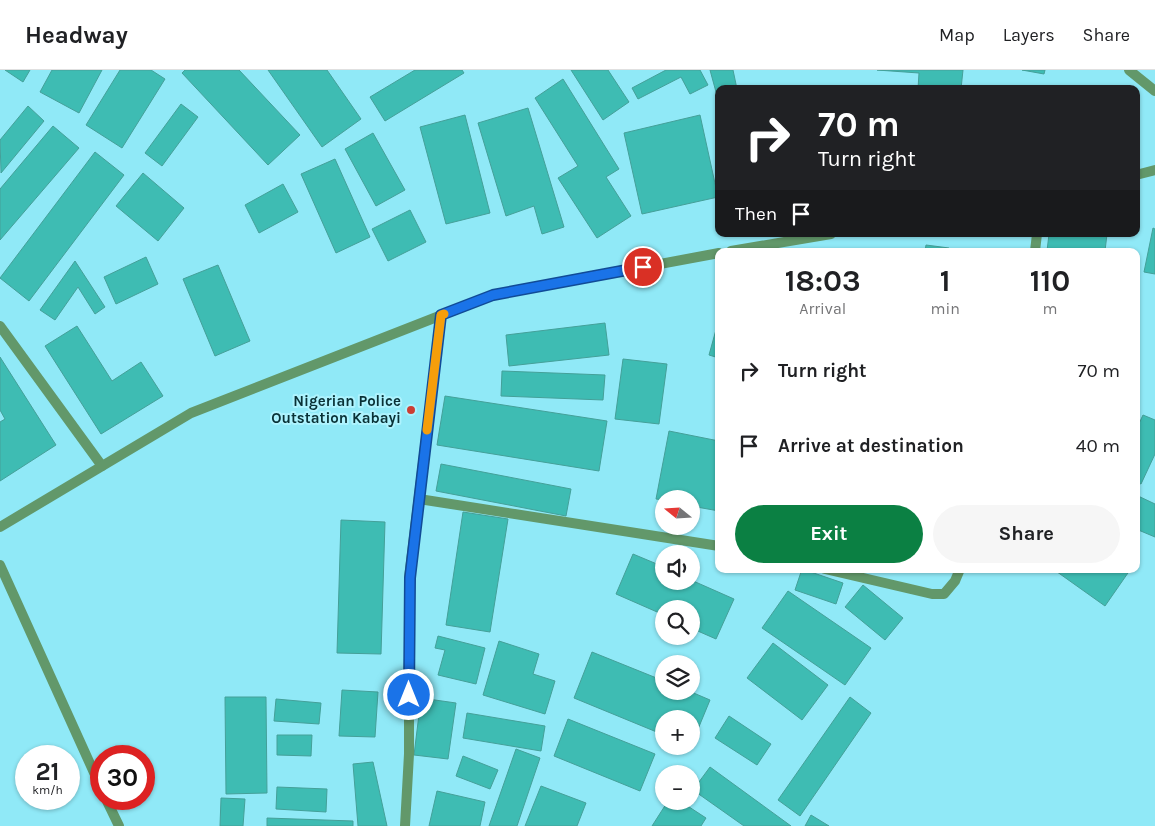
<!DOCTYPE html>
<html lang="en">
<head>
<meta charset="utf-8">
<style>
	body { margin:0; font-family:Karla,sans-serif; background:#f6f6f6; color:#202124; height:100vh; display:flex; flex-direction:column; font-size:19px; white-space:nowrap }
	* { box-sizing:border-box; margin:0 }
	p { font-size:16px; color:#757577 }
	.icon { flex:none; width:28px; height:28px; fill:none; stroke:currentColor; stroke-width:2; stroke-linecap:round; stroke-linejoin:round }
	.map { position:relative; flex:1; overflow:hidden }
	.sheet { position:absolute; left:715px; top:178px; width:425px; height:325px; display:flex; flex-direction:column; background:#fff; border-radius:10px; box-shadow:0 1px 4px #0004 }
	.sheet>* { flex:none }
	.banner { position:absolute; left:715px; top:15px; width:425px; height:152px; border-radius:10px; box-shadow:0 1px 4px #0004; background:#202124; color:#fff; overflow:hidden }
	.needle { width:32px; rotate:288deg }
	.buttons { position:absolute; left:655px; top:420px; display:grid; gap:10px }
	.buttons a { display:grid; place-items:center; width:45px; height:45px; border-radius:50%; background:#fff; box-shadow:0 1px 4px #0004; font-size:25px }
	.speed { position:absolute; left:15px; top:675px; display:flex; gap:10px; font-size:25px; font-weight:700; text-align:center }
	.speed>* { display:grid; place-content:center; width:65px; height:65px; border-radius:50%; background:#fff; box-shadow:0 1px 4px #0004; line-height:1 }
	.speed small { font-size:12px; font-weight:400 }
	.speed .limit { border:8px solid #d22; background:#fff; color:#111 }
	.pin { position:absolute; display:grid; place-items:center; width:42px; height:42px; color:#fff; margin:-21px; border:2px solid #fff; border-radius:50%; box-shadow:0 1px 5px #0007 }
	.me { position:absolute; width:55px; margin:-28px; rotate:0deg; stroke-linejoin:round; filter:drop-shadow(0 0 4px #0008) }
	.turn { display:flex; align-items:center; gap:18px; height:105px; padding:0 20px; font-size:22px }
	.turn .icon { width:65px; height:65px; stroke-width:2.5 }
	.turn b { display:block; font-size:35px; line-height:42px }
	.then { display:flex; align-items:center; height:48px; padding:0 20px; background:#0003; gap:10px; font-size:19px }
	.eta { display:flex; justify-content:space-evenly; align-items:center; height:85px; text-align:center }
	.eta b { font-size:30px; font-weight:700; line-height:35px }
	.cta { display:flex; gap:10px; margin-top:auto; padding:10px 20px }
	.cta a { flex:1; height:58px; border-radius:30px; background:#0b8043; color:#fff; font-size:20px; font-weight:700; line-height:58px; text-align:center }
	.cta a+a { background:#f6f6f6; color:#202124 }
	ul { padding:0; list-style:none }
	li { display:flex; align-items:center; gap:15px; height:75px; padding:0 20px }
	li div { flex:1 }
	li b { display:block; font-size:19px }
	li em { font-style:normal }
	header { display:flex; align-items:center; gap:30px; box-sizing:border-box; height:70px; padding:0 25px; background:#fff; border-bottom:1px solid #e0e0e0 }
	header strong { font-size:24px }
	nav { display:flex; gap:28px; margin-inline-start:auto; font-size:18px }
	.map>svg:first-child { display:block }
</style>
</head>
<body>
<header>
<strong>Headway</strong>
<nav><a>Map</a><a>Layers</a><a>Share</a></nav>
</header>
<div class="map">
<svg width="1155" height="756" viewBox="0 0 1155 756">
	<rect width="100%" height="100%" fill="#90e9f7"/>
	<g fill="#3ebcb3" stroke="#44a099">
		<polygon points="5,0 30,0 23,12"/>
		<polygon points="52,0 102,0 79,43 40,22"/>
		<polygon points="120,0 151,0 165,9 122,78 86,55"/>
		<polygon points="185,0 239,0 300,65 268,95 182,3"/>
		<polygon points="268,0 327,0 361,49 322,77"/>
		<polygon points="415,0 462,0 464,3 385,51 370,27"/>
		<polygon points="571,0 608,0 629,32 603,50"/>
		<polygon points="666,0 700,0 708,15 690,24 681,7 638,29 632,18"/>
		<polygon points="710,0 733,0 737,19 719,19 719,33"/>
		<polygon points="877,0 963,0 961,19 918,19 919,3"/>
		<polygon points="1022,0 1045,0 1044,4"/>
		<polygon points="563,9 619,99 606,107 631,146 597,168 558,108 578,96 535,28"/>
		<polygon points="181,34 198,47 162,96 145,83"/>
		<polygon points="28,36 44,51 1,103 0,70"/>
		<polygon points="528,38 564,157 542,164 534,136 506,146 478,53"/>
		<polygon points="465,45 490,143 446,154 420,57"/>
		<polygon points="700,45 718,127 642,144 624,63"/>
		<polygon points="53,56 79,78 0,170 0,119"/>
		<polygon points="373,63 405,120 376,136 345,79"/>
		<polygon points="95,82 124,105 29,231 0,208"/>
		<polygon points="335,89 370,167 336,183 301,104"/>
		<polygon points="143,103 184,138 158,171 116,136"/>
		<polygon points="283,114 298,142 259,163 245,135"/>
		<polygon points="410,140 426,172 388,191 372,159"/>
		<polygon points="1153,158 1155,159 1155,204 1144,202"/>
		<polygon points="1049,164 1107,164 1105,181 1047,181"/>
		<polygon points="926,175 949,178 948,181 925,181"/>
		<polygon points="146,187 158,214 116,234 104,207"/>
		<polygon points="75,191 105,237 95,244 78,217 55,250 40,240"/>
		<polygon points="218,195 250,271 215,286 183,209"/>
		<polygon points="719,249 719,288 709,285"/>
		<polygon points="605,253 609,285 509,296 506,265"/>
		<polygon points="77,256 112,311 141,292 163,326 101,364 45,276"/>
		<polygon points="0,287 56,375 0,411 0,352 5,349 0,340"/>
		<polygon points="623,289 667,294 659,354 615,349"/>
		<polygon points="502,301 605,305 603,330 501,326"/>
		<polygon points="445,326 607,351 599,401 437,375"/>
		<polygon points="1143,345 1155,350 1155,384 1141,414 1136,412 1136,360"/>
		<polygon points="669,361 719,371 719,441 691,436 691,429 664,429 664,430 656,429"/>
		<polygon points="441,394 571,419 566,446 436,421"/>
		<polygon points="1136,425 1155,434 1155,467 1136,459"/>
		<polygon points="463,442 508,449 490,562 446,555"/>
		<polygon points="341,450 385,452 381,584 337,583"/>
		<polygon points="633,484 664,497 664,511 691,511 691,510 734,529 716,569 691,558 691,539 664,539 664,545 616,524"/>
		<polygon points="802,499 843,513 836,534 795,520"/>
		<polygon points="1053,499 1127,499 1130,500 1105,536"/>
		<polygon points="863,515 903,548 885,570 845,537"/>
		<polygon points="788,521 871,578 845,615 762,558"/>
		<polygon points="438,566 485,578 476,614 438,605 445,580 435,578"/>
		<polygon points="499,571 539,584 533,604 555,611 545,644 483,625"/>
		<polygon points="773,573 828,615 802,650 747,608"/>
		<polygon points="592,582 664,611 664,621 689,621 710,630 691,676 691,649 664,649 664,665 574,628"/>
		<polygon points="342,620 378,622 375,667 339,666"/>
		<polygon points="225,627 266,627 267,723 226,724"/>
		<polygon points="850,627 871,643 800,746 778,730"/>
		<polygon points="421,628 456,633 448,689 414,685"/>
		<polygon points="276,629 321,633 319,654 274,651"/>
		<polygon points="467,643 545,656 541,681 463,668"/>
		<polygon points="729,646 771,674 757,695 715,668"/>
		<polygon points="568,649 655,684 640,721 554,686"/>
		<polygon points="277,665 312,665 311,686 277,685"/>
		<polygon points="516,679 540,688 517,756 489,756"/>
		<polygon points="463,686 498,700 490,719 456,706"/>
		<polygon points="373,692 387,756 358,756 353,694"/>
		<polygon points="710,697 791,756 744,756 693,720"/>
		<polygon points="541,716 586,733 577,756 525,756"/>
		<polygon points="277,717 327,719 326,742 276,739"/>
		<polygon points="437,721 485,732 480,756 429,756"/>
		<polygon points="221,728 245,729 243,756 220,756"/>
		<polygon points="668,731 680,731 706,748 701,756 652,756"/>
		<polygon points="811,745 829,756 805,756"/>
		<polygon points="267,748 353,751 353,756 267,756"/>
	</g>
	<g fill="none" stroke-linecap="round" stroke-linejoin="round">
		<g stroke="#62986a" stroke-width="10">
			<polyline points="1129,0 1155,21"/>
			<polyline points="1035,181 1037,164"/>
			<polyline points="0,256 102,396"/>
			<polyline points="419,429 719,476"/>
			<polyline points="0,495 101,718"/>
			<polyline points="825,499 932,524 944,524 955,511 960,499"/>
			<polyline points="106,729 119,756"/>
			<polyline points="405,756 409,684 409,508 441,245"/>
		</g>
		<g stroke="#62986a" stroke-width="10">
			<polyline points="1136,105 1155,100"/>
			<polyline points="731,181 831,164"/>
			<polyline points="0,457 191,343 493,225 719,183"/>
		</g>
	</g>
	<g fill="none" stroke-linecap="round" stroke-linejoin="round">
		<g stroke="#114b97" stroke-width="12">
			<polyline id="route" points="409,625 410,508 441,245 493,225 643,197"/>
		</g>
		<use href="#route" stroke="#1a73e8" stroke-width="9"/>
		<polyline stroke="#f59e0b" stroke-width="9" points="427,360 441,245 444,244"/>
	</g>
	<circle fill="#cc3e34" stroke="#aef3fe" stroke-width="2" cx="411" cy="340" r="5"/>
	<g text-anchor="middle" dominant-baseline="central" stroke-width="4" stroke-linejoin="round" paint-order="stroke">
		<g font-size="15" font-weight="bold" fill="#093136" stroke="#aef3fe" text-anchor="end">
			<text x="401" y="331">Nigerian Police<tspan x="401" dy="17">Outstation Kabayi</tspan></text>
		</g>
	</g>
</svg>
<div class="buttons">
<a><svg class="needle" viewBox="-14 -14 28 28"><path d="M0-13l5 13h-10z" fill="#e53935"/><path d="M0 13l5-13h-10z" fill="#757577"/></svg></a>
<a><svg class="icon" aria-label="sound" viewBox="0 0 24 24"><path d="M4 9h4l5-4v14l-5-4H4zM17 9q2 3 0 6"/></svg></a>
<a><svg class="icon" aria-label="search" viewBox="0 0 24 24"><circle cx="10" cy="10" r="6"/><path d="M15 15l6 6"/></svg></a>
<a><svg class="icon" aria-label="layers" viewBox="0 0 24 24"><path d="M12 4l9 5-9 5-9-5zM3 14l9 5 9-5"/></svg></a>
<a>+</a>
<a>−</a>
</div>
<div class="speed"><div>21<small>km/h</small></div><div class="limit">30</div></div>
<div class="pin" style="left:643px;top:197px;background:#d93025"><svg class="icon" aria-label="arrive" viewBox="0 0 24 24"><path d="M6 21V4h12l-3 4 3 4H6"/></svg></div>
<svg class="me" style="left:409px;top:625px" viewBox="-20 -20 40 40"><circle r="17" fill="#1a73e8" stroke="#fff" stroke-width="3"/><path d="M0-11L8 9 0 5-8 9z" fill="#fff"/></svg>
<div class="banner">
<div class="turn"><svg class="icon" aria-label="right" viewBox="0 0 24 24"><path d="M7 20v-9h11M14 6l5 5-5 5"/></svg><div><b>70 m</b>Turn right</div></div>
<div class="then">Then<svg class="icon" aria-label="arrive" viewBox="0 0 24 24"><path d="M6 21V4h12l-3 4 3 4H6"/></svg></div>
</div>
<section class="sheet">
<div class="eta">
<div><b>18:03</b><p>Arrival</p></div>
<div><b>1</b><p>min</p></div>
<div><b>110</b><p>m</p></div>
</div>
<ul>
<li><svg class="icon" aria-label="right" viewBox="0 0 24 24"><path d="M7 20v-9h11M14 6l5 5-5 5"/></svg><div><b>Turn right</b></div><em>70 m</em></li>
<li><svg class="icon" aria-label="arrive" viewBox="0 0 24 24"><path d="M6 21V4h12l-3 4 3 4H6"/></svg><div><b>Arrive at destination</b></div><em>40 m</em></li>
</ul>
<div class="cta"><a>Exit</a><a>Share</a></div>
</section>
</div>
</body>
</html>
